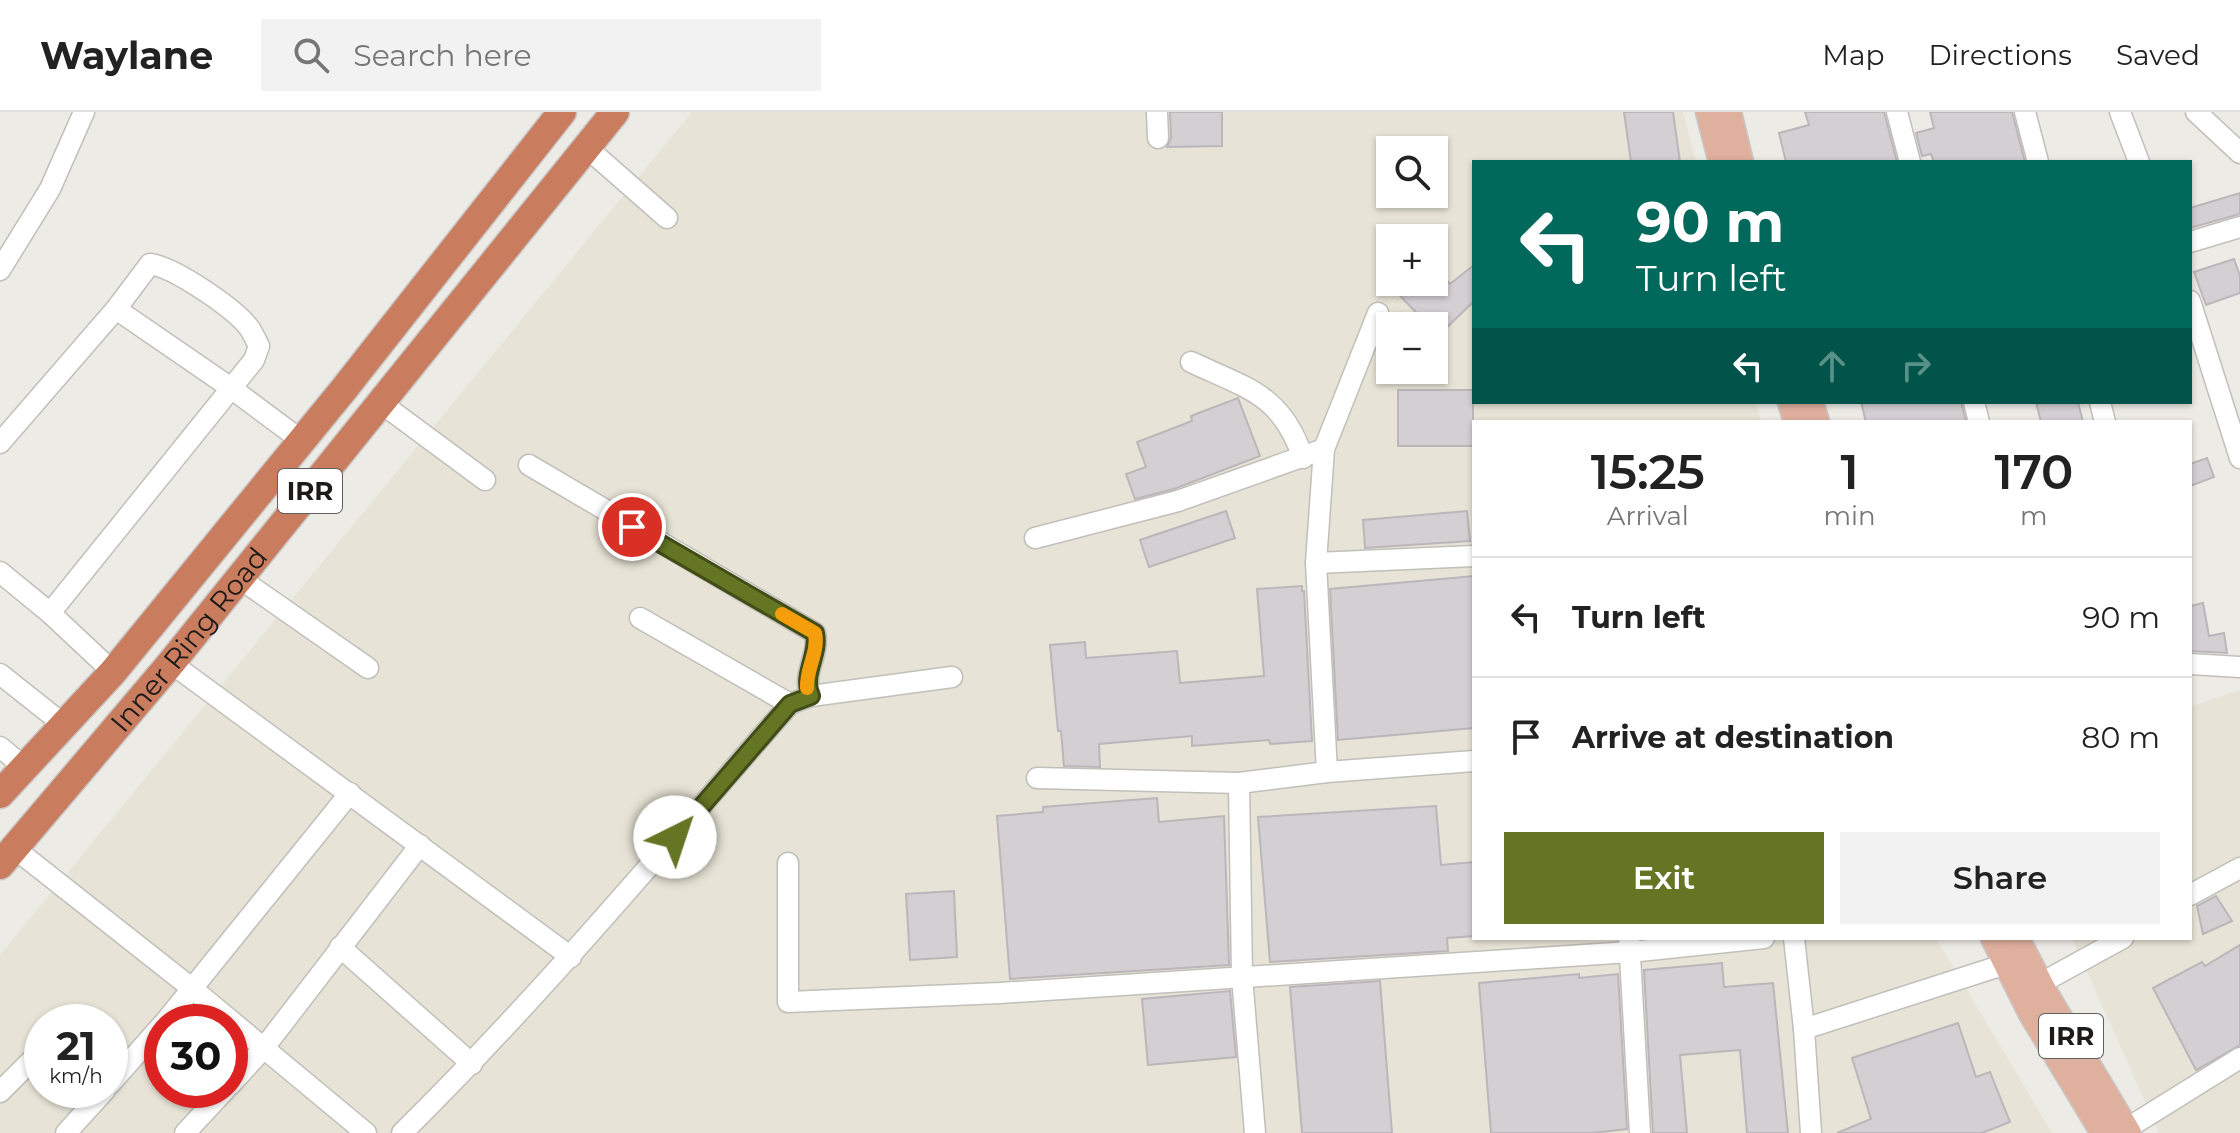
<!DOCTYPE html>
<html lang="en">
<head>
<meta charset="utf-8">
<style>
	body { margin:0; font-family:Montserrat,sans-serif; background:#f2f2f2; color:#222; height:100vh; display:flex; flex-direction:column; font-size:30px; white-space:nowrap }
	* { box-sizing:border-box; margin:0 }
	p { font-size:26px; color:#767676 }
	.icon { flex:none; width:44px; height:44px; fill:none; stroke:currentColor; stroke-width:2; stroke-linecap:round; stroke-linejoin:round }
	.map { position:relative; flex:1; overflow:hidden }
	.drawer { position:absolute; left:1472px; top:308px; width:720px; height:520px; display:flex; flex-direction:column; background:#fff; border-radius:0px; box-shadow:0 2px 6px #0004 }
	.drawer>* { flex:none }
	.guide { position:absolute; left:1472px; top:48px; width:720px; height:244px; border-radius:0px; box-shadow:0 2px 6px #0004; background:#00695c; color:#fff; overflow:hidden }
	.buttons { position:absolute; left:1376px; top:24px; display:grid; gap:16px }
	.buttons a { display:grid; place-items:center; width:72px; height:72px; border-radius:0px; background:#fff; box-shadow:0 2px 6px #0004; font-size:40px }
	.speed { position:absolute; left:24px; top:892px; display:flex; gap:16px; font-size:40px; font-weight:700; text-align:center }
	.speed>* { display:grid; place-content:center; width:104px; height:104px; border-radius:50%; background:#fff; box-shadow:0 2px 6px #0004; line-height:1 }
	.speed small { font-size:20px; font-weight:400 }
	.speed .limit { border:12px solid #d22; background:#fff; color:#111 }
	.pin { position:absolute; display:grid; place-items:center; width:68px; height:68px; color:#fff; margin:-34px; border:4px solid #fff; border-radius:50%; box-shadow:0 2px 8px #0007 }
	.me { position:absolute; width:88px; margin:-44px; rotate:41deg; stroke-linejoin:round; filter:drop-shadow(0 0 6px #0008) }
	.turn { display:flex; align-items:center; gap:28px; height:168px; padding:0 32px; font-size:36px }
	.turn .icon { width:104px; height:104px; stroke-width:2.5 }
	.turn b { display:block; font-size:56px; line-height:68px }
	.lanes { display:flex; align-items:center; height:76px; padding:0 32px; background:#0003; justify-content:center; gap:40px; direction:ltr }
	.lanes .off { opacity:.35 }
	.eta { display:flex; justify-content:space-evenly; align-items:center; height:136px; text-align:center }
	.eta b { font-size:48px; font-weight:600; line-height:56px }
	.action { display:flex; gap:16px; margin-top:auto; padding:16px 32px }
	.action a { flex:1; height:92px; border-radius:0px; background:#647524; color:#fff; font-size:32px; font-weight:600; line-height:92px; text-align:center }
	.action a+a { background:#f2f2f2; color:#222 }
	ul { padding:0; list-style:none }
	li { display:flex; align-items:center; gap:24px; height:120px; padding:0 32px; border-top:2px solid #e0e0e0 }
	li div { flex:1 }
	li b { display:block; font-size:30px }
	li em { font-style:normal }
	header { display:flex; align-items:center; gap:48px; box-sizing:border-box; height:112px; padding:0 40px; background:#fff; border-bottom:2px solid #e0e0e0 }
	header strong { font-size:38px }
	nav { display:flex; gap:44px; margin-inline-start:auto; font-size:28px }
	.search { width:560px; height:72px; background:#f2f2f2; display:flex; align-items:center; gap:20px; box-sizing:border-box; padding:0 28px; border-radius:0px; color:#767676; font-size:30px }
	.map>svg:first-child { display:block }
</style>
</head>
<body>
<header>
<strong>Waylane</strong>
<div class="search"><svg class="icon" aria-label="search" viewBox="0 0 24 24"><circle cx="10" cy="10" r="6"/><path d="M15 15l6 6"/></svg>Search here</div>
<nav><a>Map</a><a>Directions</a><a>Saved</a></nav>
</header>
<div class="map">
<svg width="2240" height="1021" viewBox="0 0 2240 1021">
	<rect width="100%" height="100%" fill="#edebe6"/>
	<g fill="#e7e3d6" fill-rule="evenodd">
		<path d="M692,0h991l13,50h-222v240h282l5,20h-287v516h462l116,195h-2052v-178zM1390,38h44v44h-44zM1390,126h44v44h-44zM1390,214h44v44h-44zM42,910h68v68h-68zM162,910h68v68h-68z"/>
		<polygon points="2240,578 2240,1021 2159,1021 2072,826 2190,826 2190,595"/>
	</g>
	<g fill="#d4cfd3" stroke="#bbb6ba" stroke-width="2">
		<polygon points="1170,0 1222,0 1222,34 1167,35 1171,26"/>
		<polygon points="1624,0 1673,0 1680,50 1631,50"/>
		<polygon points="1805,0 1884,0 1897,50 1786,50 1779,21 1809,13"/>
		<polygon points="1930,0 2012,0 2025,50 1934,50 1931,42 1922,44 1916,21 1934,16"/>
		<polygon points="2240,81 2240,102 2190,116 2190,96"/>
		<polygon points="2234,147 2240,164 2240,181 2206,193 2194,160"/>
		<polygon points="1474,153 1474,189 1438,224 1434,219 1434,214 1429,214 1387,170 1434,170 1434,154 1450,172"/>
		<rect x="1398" y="278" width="75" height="56"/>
		<polygon points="1238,286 1260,344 1174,377 1135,387 1126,362 1146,355 1137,330 1192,309 1191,304"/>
		<polygon points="1861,290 1961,290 1966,310 1866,310"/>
		<polygon points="2036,290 2078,290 2083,310 2041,310"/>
		<polygon points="2207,346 2214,365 2190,374 2190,352"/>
		<polygon points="1226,399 1235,426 1149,455 1140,428"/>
		<polygon points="1467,399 1470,429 1365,436 1363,408"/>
		<polygon points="1474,464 1474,616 1338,628 1330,477"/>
		<polygon points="1302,474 1302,479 1304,479 1312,629 1270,632 1269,628 1192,634 1192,624 1099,632 1100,655 1064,654 1061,619 1058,619 1050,533 1085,530 1086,546 1177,539 1180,571 1264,564 1257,477"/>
		<polygon points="2203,491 2209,524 2224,521 2227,541 2190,539 2190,494"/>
		<polygon points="1157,686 1159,710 1224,704 1229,853 1010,867 997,704 1043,700 1043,695"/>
		<polygon points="1436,694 1441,753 1474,750 1474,824 1447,826 1448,839 1270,850 1258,705"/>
		<polygon points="954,779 957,845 910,848 906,782"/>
		<polygon points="2216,784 2232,809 2203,822 2197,794"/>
		<polygon points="2240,833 2240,933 2196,958 2153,876 2202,850 2205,854"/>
		<polygon points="1722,851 1724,875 1773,871 1788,1021 1747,1021 1740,938 1680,943 1687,1021 1653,1021 1644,858"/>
		<polygon points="1579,862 1579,866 1618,862 1627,1017 1592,1021 1491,1021 1479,871"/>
		<polygon points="1380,869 1392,1021 1302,1021 1290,875"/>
		<polygon points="1230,879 1236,945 1148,953 1142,887"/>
		<polygon points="1958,911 1976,965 1990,960 2010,1010 1982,1021 1837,1021 1871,1007 1852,946"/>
	</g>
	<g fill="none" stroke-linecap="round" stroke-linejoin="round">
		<g stroke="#c1bfba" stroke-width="23">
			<g id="minor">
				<polyline points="1157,0 1158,26"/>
				<polyline points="1897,0 1910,50"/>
				<polyline points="2025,0 2038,50"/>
				<polyline points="2120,0 2139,50"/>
				<polyline points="2196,0 2240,41"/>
				<polyline points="586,35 667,106"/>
				<polyline points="2190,130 2240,115"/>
				<polyline points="0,158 50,77 84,0"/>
				<polyline points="2190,189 2240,346"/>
				<polyline points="116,197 231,276 302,329"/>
				<path d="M1191,250c55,26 91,32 112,96"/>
				<polyline points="1974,290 1979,310"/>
				<polyline points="2100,290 2105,310"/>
				<polyline points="381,291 485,368"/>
				<path d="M0,331l116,-134 34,-45c24,3 86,45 100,65 3,5 6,11 9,17l-5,14 -204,253"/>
				<path d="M529,353l286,168c5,23 -14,40 -4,63"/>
				<polyline points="1035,426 1178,389 1324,337"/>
				<polyline points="1316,451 1474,444"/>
				<polyline points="0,460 50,501 113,560"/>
				<polyline points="239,466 368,556"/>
				<polyline points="640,506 790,592"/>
				<polyline points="171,551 571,845"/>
				<polyline points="2190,552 2240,555"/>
				<polyline points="0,562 63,612"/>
				<polyline points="0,635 25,656"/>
				<polyline points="1327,660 1316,451 1324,337 1378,201"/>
				<polyline points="1037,666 1239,671 1327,660 1474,649"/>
				<polyline points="1239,671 1242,865 1255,1021"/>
				<polyline points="14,736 194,878 366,1021"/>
				<polyline points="788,751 788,890 1000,881 1630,840 1764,826"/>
				<polyline points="2190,783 2240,756"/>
				<polyline points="1629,826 1640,1021"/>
				<polyline points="1794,826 1804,917 1811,1021"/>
				<polyline points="340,835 472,952"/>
				<polyline points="2041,871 2123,826"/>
				<polyline points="165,910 350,681"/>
				<polyline points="1804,917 2006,852"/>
				<polyline points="110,972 162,913"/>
				<polyline points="230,973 263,937 420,733"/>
				<polyline points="0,980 32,948"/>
				<polyline points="2126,1017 2240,946"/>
				<polyline points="66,1021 105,978"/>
				<polyline points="185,1021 225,978"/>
				<path d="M402,1021c138,-136 261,-284 388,-429l21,-8 141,-19"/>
			</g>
		</g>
		<g stroke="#c9c8c8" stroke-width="27">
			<g id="major">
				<polyline points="1708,0 1721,50"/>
				<polyline points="1729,0 1741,50"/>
				<polyline points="1790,290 1796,310"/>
				<polyline points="1811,290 1817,310"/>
				<polyline points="1993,826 2031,902 2103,1021"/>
				<polyline points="2017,826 2046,882 2129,1021"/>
			</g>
		</g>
		<g stroke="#c9c8c8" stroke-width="31">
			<g id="highway">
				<polyline points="0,682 113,560 344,277 562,0"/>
				<path id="s1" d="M0,753l171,-202 444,-551"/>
			</g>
		</g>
		<use href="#minor" stroke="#fff" stroke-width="20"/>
		<use href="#major" stroke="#dfb09e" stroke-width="24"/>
		<use href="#highway" stroke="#ca7c5e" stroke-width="28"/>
	</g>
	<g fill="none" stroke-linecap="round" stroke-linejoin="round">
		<g stroke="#414c17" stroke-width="20">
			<path id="route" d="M632,415l183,106c5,22 -14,41 -4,63l-21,8 -115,133"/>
		</g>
		<use href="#route" stroke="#647524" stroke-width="14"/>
		<path stroke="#f59e0b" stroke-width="14" d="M782,502l33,19c4,19 -9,35 -8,55"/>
	</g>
	<g text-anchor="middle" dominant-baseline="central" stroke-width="6" stroke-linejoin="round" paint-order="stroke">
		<g fill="#fff" stroke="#605f5e" stroke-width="2">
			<rect x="278" y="357" width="64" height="44" rx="6"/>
			<rect x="2039" y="902" width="64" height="44" rx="6"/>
		</g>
		<g font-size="26" font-weight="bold" fill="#1c1b19">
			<text x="310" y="379">IRR</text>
			<text x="2071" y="924">IRR</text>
		</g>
		<g font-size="28" fill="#1c1b19" stroke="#fff">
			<text stroke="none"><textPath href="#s1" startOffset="294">Inner Ring Road</textPath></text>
		</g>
	</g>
</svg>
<div class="buttons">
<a><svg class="icon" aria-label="search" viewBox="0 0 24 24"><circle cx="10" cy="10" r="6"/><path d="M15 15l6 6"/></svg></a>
<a>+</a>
<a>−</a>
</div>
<div class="speed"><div>21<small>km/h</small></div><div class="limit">30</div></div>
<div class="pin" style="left:632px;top:415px;background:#d93025"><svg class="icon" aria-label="arrive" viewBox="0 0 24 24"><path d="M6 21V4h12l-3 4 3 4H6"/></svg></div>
<svg class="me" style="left:675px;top:725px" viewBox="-20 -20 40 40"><circle r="19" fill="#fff"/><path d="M0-13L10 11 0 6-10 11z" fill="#647524"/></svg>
<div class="guide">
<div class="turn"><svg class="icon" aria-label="left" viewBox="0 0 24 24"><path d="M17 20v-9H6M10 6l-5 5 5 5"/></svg><div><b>90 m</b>Turn left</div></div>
<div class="lanes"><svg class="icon" aria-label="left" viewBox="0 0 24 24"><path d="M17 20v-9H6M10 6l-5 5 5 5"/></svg><svg class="icon off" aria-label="ahead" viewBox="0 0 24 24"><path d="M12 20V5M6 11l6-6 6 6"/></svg><svg class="icon off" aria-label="right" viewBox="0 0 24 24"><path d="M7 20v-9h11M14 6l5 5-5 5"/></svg></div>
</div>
<section class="drawer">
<div class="eta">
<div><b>15:25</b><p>Arrival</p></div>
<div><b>1</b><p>min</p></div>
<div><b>170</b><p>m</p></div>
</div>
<ul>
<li><svg class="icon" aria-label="left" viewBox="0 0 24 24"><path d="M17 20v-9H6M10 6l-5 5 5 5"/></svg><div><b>Turn left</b></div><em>90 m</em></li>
<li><svg class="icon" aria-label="arrive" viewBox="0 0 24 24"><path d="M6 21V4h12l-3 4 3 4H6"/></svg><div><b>Arrive at destination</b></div><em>80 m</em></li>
</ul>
<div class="action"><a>Exit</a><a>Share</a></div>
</section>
</div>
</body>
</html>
